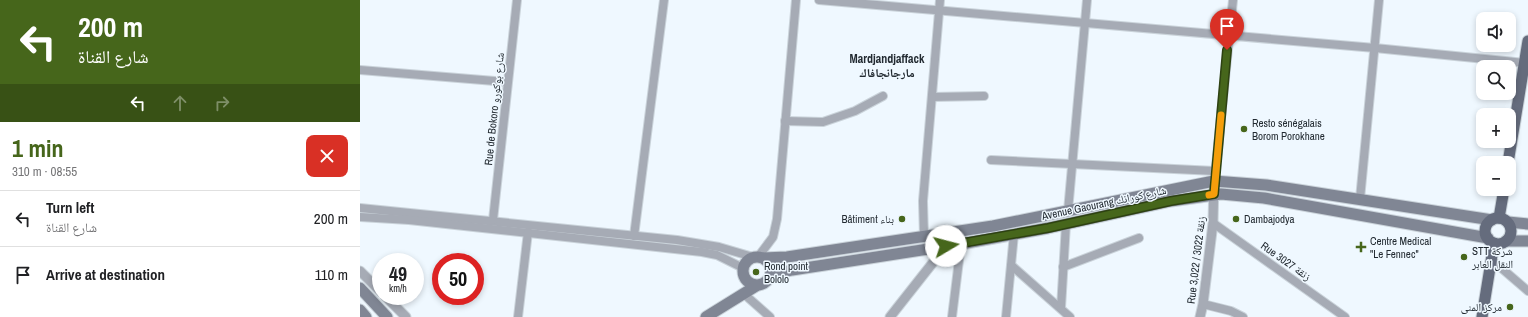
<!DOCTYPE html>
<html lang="en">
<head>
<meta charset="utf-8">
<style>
	body { margin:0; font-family:"Archivo Narrow","Noto Naskh Arabic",sans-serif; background:#f6f6f6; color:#202124; height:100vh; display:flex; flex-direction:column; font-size:15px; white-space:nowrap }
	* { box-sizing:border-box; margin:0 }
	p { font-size:13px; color:#757577 }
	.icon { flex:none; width:22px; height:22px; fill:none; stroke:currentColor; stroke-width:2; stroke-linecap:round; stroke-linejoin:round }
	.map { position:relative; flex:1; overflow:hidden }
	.side { display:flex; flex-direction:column; background:#fff; width:360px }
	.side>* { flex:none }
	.guide { background:#46661b; color:#fff; overflow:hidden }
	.controls { position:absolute; left:1116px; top:12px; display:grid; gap:8px }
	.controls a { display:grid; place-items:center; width:40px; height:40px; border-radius:8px; background:#fff; box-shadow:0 2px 6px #0003; font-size:20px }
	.speed { position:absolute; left:12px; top:253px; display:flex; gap:8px; font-size:20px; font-weight:700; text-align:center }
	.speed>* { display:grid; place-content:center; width:52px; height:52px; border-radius:50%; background:#fff; box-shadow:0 2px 6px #0003; line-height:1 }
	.speed small { font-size:10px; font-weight:400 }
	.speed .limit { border:6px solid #d22; background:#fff; color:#111 }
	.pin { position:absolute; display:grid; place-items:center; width:34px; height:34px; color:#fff; margin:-41px -17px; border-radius:50% 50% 50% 0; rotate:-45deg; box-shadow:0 0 4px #0007 }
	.pin .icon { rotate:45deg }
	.me { position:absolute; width:44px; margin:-22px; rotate:82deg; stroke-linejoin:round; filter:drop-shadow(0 0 3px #0008) }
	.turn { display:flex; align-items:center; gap:14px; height:84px; padding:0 12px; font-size:18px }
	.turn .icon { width:52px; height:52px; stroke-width:2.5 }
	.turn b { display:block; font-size:28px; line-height:34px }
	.lanes { display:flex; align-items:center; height:38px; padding:0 12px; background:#0003; justify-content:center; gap:20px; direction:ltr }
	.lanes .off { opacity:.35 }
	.round { display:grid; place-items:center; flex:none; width:42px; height:42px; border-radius:8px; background:#f6f6f6 }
	.headline { display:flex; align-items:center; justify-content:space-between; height:68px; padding:0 12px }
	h1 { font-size:24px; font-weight:800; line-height:30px; color:#46661b }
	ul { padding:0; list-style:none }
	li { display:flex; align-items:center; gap:12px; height:56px; padding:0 12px; border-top:1px solid #e0e0e0 }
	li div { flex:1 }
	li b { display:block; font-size:15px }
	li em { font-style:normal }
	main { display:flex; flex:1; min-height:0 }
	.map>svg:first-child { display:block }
</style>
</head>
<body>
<main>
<section class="side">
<div class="guide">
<div class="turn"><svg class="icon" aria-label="left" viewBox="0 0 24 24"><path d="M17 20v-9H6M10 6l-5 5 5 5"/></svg><div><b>200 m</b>شارع القناة</div></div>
<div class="lanes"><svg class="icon" aria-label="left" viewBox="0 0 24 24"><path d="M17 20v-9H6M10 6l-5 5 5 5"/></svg><svg class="icon off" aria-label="ahead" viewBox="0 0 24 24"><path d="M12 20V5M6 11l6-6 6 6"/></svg><svg class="icon off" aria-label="right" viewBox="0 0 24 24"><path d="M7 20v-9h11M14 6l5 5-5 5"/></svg></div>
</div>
<div class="headline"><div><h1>1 min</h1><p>310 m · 08:55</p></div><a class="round" style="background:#d93025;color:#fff"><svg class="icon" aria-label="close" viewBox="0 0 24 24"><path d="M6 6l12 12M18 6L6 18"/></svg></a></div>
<ul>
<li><svg class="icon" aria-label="left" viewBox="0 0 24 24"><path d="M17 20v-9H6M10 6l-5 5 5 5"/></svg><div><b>Turn left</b><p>شارع القناة</p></div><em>200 m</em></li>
<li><svg class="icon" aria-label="arrive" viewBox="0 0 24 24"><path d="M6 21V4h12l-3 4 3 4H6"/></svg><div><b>Arrive at destination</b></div><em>110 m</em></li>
</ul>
</section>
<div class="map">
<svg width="1168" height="317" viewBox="0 0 1168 317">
	<rect width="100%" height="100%" fill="#eff8ff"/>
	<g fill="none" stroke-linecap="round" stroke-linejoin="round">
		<g stroke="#cad3da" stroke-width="10">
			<g id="minor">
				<polyline points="459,0 1015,48 1165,63"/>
				<polyline points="0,70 147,82"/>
				<polyline points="572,97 624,96"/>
				<polyline points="425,121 463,122 495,111 523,96"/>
				<polyline points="631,160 855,171"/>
				<polyline points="855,176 873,0"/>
				<polyline points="1000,199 1019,0"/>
				<polyline points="0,208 317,240 359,247 393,257"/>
				<polyline points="708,211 727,0"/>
				<polyline points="0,217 49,220 342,252 357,255 383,268"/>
				<polyline points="133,220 157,0"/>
				<polyline points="853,223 985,317"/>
				<polyline points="274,236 304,0"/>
				<polyline points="564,237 563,201 580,0"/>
				<polyline points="398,257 413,237 417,219 436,0"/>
				<polyline points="1132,260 1168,291"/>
				<polyline points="652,266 710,317"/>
				<polyline points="703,267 779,238"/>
				<polyline points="384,294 410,317"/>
				<polyline points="843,304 871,311 883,317"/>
				<polyline points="701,308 706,224"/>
				<polyline points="158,317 168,232"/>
				<polyline points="592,317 601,244"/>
				<polyline points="646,317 654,234"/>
			</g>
		</g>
		<g stroke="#cad3da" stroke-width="11">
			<g id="tertiary">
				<polyline points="0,271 21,292"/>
				<polyline points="25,296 46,317"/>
				<polyline points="530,317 586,246"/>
				<polyline points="840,317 843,304 853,223 854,181"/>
			</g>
		</g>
		<g stroke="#cad3da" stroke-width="13">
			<g id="secondary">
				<polyline points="1148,222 1168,224"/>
				<polyline points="1146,241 1168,241"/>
				<circle cx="397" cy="271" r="14"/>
				<polyline points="403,258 427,257 633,226 854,181 906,185 1132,220"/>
				<polyline points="411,275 432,270 601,244 688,228 811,201 861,194 904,198 1128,238"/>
				<polyline points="0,288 27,317"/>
				<polyline points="0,310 6,317"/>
				<polyline points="346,317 396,286"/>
			</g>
		</g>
		<g stroke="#cad3da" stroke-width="13">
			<g id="primary">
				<polyline points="1148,163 1168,41"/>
				<polyline points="1139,218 1144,189"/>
				<circle cx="1138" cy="231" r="13"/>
				<polyline points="1122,317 1134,243"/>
			</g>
		</g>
		<use href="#minor" stroke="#a6abb5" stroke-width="8"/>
		<use href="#tertiary" stroke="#a6abb5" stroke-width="9"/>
		<use href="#secondary" stroke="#808694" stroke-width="11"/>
		<use href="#primary" stroke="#656c7d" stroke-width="11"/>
	</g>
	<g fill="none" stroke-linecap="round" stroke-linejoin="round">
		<g stroke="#2e4212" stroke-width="10">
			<polyline id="route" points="586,246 688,228 811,201 854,194 867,50"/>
		</g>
		<use href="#route" stroke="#46661b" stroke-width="7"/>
		<polyline stroke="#f59e0b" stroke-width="7" points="849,195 854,194 861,115"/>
	</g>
	<g fill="#46661b" stroke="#eff8ff" stroke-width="1.5">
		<circle cx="884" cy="129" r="4"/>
		<circle cx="542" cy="219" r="4"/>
		<circle cx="876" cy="219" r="4"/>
		<path d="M999 241h4v4h4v4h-4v4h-4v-4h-4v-4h4z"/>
		<circle cx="1104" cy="257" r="4"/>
		<circle cx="396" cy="272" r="4"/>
		<circle cx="1150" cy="307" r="4"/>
	</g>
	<g text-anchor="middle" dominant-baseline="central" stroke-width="3" stroke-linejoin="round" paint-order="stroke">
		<g font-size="11" fill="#222a31" stroke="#eff8ff">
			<text transform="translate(134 109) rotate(-84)">Rue de Bokoro شارع بوكورو</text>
			<text transform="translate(744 203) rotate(-12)">Avenue Gaourang شارع كورانك</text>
			<text transform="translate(836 260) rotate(-83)">Rue 3,022 / زنقة 3022</text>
			<text transform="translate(926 261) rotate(35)">Rue 3027 زنقة</text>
		</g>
		<g font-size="11" fill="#222a31" stroke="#eff8ff" text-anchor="start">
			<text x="892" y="123">Resto sénégalais<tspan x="892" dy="13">Borom Porokhane</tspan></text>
			<text x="534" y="219" text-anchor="end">Bâtiment بناء</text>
			<text x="884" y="219">Dambajodya</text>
			<text x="1010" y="241">Centre Medical<tspan x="1010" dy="13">"Le Fennec"</tspan></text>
			<text x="1112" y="251">STT شركة<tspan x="1112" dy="13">النقل العابر</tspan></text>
			<text x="404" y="266">Rond point<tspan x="404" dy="13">Bololo</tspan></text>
			<text x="1142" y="307" text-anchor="end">مركز المنى</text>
		</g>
		<g font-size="12" font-weight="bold" fill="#222a31" stroke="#eff8ff">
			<text x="527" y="59">Mardjandjaffack<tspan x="527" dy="14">مارجانجافاك</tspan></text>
		</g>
	</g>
</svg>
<div class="controls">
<a><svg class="icon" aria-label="sound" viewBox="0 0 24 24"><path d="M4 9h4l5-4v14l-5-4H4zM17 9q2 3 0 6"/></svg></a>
<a><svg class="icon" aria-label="search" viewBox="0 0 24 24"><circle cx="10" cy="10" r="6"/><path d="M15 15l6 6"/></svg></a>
<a>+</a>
<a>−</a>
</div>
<div class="speed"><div>49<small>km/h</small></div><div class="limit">50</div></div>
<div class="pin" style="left:867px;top:50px;background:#d93025"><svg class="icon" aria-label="arrive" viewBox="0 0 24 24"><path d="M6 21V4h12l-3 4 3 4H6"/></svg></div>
<svg class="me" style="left:586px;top:246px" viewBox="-20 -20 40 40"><circle r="19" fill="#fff"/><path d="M0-13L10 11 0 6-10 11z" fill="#46661b"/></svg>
</div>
</main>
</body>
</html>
